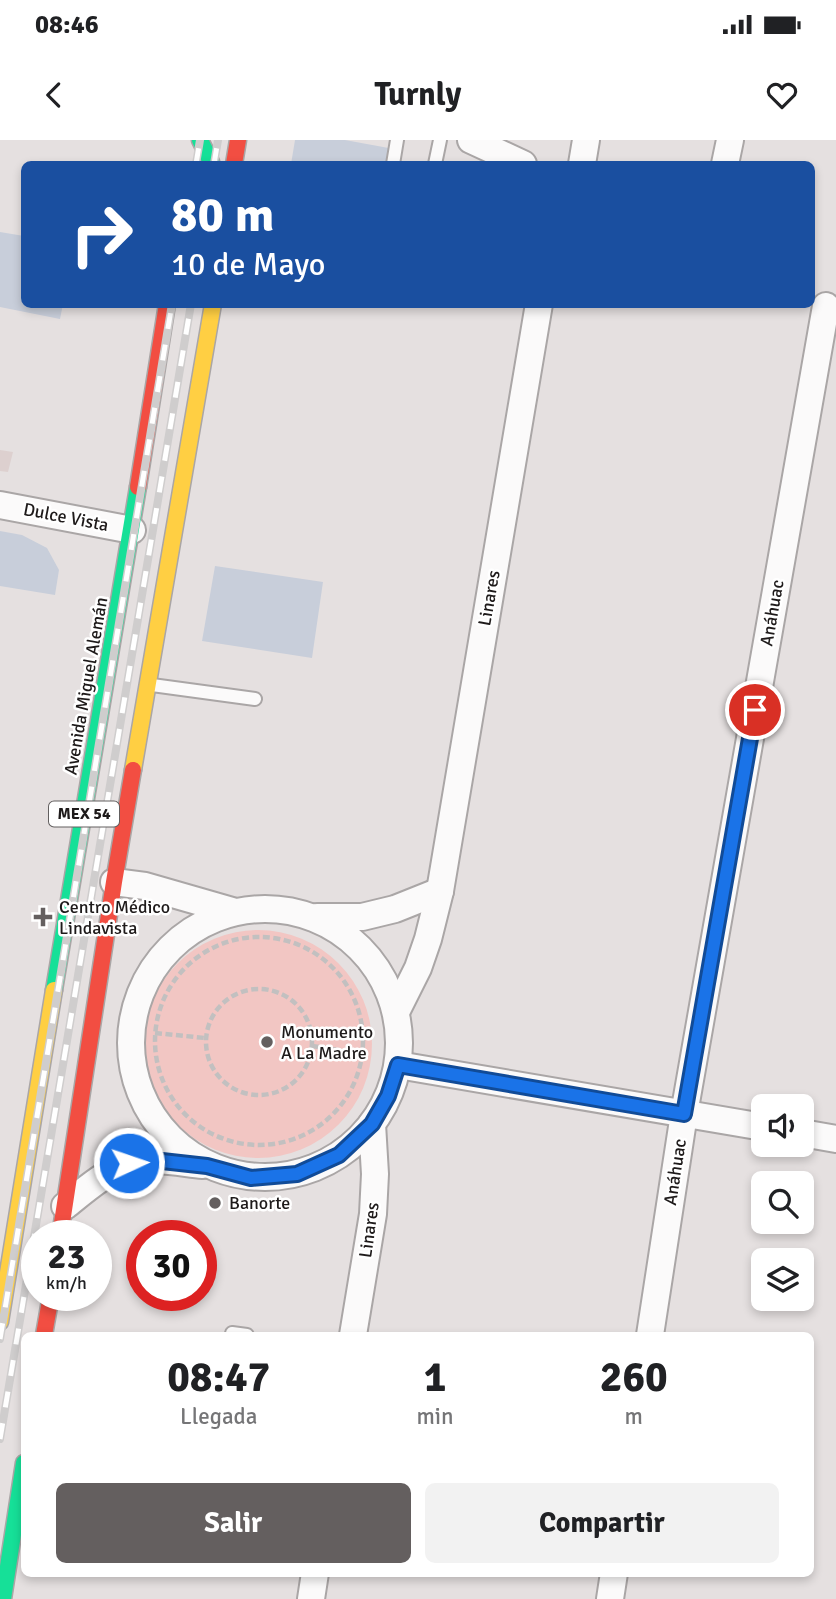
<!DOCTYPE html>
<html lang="es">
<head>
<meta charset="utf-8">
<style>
	body { margin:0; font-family:Signika,sans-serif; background:#f2f2f2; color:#202124; height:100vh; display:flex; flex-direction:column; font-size:26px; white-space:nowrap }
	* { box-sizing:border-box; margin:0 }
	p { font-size:23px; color:#757577 }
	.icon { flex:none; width:38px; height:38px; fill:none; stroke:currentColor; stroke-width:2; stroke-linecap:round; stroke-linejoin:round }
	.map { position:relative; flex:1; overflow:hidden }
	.side { position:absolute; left:21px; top:1192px; width:793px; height:245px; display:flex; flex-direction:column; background:#fff; border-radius:10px; box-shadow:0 4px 10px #0003 }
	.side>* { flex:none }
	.guide { position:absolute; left:21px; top:21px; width:794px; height:147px; border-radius:10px; box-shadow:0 4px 10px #0003; background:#1a4fa0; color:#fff; overflow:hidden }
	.tools { position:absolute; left:751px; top:954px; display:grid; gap:14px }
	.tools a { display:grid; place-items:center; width:63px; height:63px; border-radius:10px; background:#fff; box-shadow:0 4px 10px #0003; font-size:35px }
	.speed { position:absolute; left:21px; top:1080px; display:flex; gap:14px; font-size:35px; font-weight:700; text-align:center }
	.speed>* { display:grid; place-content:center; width:91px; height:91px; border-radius:50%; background:#fff; box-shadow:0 4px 10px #0003; line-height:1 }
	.speed small { font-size:18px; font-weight:400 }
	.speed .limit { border:10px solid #d22; background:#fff; color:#111 }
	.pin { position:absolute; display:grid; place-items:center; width:60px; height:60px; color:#fff; margin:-30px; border:4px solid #fff; border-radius:50%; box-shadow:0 2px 7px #0007 }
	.me { position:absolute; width:77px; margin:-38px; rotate:87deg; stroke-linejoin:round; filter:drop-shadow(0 0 5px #0008) }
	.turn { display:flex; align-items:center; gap:24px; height:147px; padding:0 35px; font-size:32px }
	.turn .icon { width:91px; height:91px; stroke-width:2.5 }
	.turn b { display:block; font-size:49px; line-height:60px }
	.eta { display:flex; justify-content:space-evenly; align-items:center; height:119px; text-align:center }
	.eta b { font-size:42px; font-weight:800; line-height:49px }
	.primary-button { display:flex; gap:14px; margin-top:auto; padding:14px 35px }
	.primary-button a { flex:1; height:80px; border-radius:10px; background:#645f5f; color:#fff; font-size:28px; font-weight:800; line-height:80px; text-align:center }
	.primary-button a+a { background:#f2f2f2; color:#202124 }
	.status { display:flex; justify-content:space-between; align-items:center; height:49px; padding:0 35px; background:#fff; direction:ltr }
	.status svg { height:19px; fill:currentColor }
	header { display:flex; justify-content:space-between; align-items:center; height:91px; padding:0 35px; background:#fff; font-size:32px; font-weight:800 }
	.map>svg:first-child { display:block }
</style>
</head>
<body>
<div class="status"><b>08:46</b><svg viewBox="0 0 49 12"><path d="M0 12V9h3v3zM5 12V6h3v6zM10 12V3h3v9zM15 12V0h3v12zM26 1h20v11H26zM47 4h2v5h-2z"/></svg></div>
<header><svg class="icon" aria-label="back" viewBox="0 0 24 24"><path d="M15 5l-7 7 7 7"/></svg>Turnly<svg class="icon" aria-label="heart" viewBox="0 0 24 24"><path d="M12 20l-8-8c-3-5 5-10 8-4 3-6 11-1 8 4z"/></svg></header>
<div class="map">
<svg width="836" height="1459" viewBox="0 0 836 1459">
	<rect width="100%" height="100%" fill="#e5e0e0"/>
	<polygon fill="#ddd0cf" points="0,310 13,312 8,332 0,331"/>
	<circle fill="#f2c6c3" cx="258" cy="904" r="114"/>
	<g fill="#c8ceda">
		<polygon points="295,0 345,0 394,9 391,24 291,24"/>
		<polygon points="0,92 24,96 24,164 63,164 60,179 0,167"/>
		<polygon points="0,391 22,395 47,408 59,430 55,455 0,446"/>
		<polygon points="215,426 323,442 312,518 202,501"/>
	</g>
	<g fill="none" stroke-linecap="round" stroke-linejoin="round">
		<g stroke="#aaa6a6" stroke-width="16">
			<g id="lane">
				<polyline points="393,24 397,0"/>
				<polyline points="435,24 440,0"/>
				<polyline points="152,545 255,559"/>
				<polyline points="232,1193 247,1195"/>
			</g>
		</g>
		<g stroke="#aaa6a6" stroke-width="30">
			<g id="street">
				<polyline points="471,0 523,24"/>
				<polyline points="582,24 586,0"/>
				<polyline points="725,24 730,0"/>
				<polyline points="0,365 132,390"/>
				<polyline points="114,742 145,746 232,771"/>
				<circle cx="265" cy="903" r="134"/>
				<polyline points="317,777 362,777 395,769 440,751"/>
				<polyline points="396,872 418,828 428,799 440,751 539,164"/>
				<polyline points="398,925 763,987"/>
				<polyline points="802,993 836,999"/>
				<path d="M65,1066c19,-15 39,-33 63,-42 23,-8 52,-1 75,1"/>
				<polyline points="353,1195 373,1074 375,1034 372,984"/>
				<polyline points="650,1195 684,974 826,166"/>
				<polyline points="311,1459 315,1433"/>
				<polyline points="610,1459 614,1433"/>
			</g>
		</g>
		<g stroke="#aaa6a6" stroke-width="19">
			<g id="fast">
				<polyline points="200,0 211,22 210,24"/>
				<polyline points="54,850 138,347"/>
				<polyline points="3,1459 24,1323"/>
			</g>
		</g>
		<g stroke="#aaa6a6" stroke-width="19">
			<g id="slow">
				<polyline points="133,630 213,164"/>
				<polyline points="0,1182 54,850"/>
			</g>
		</g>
		<g stroke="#aaa6a6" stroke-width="19">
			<g id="jam">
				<polyline points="234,24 238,0"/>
				<polyline points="138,347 167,164"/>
				<polyline points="60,1096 114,742 133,630"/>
				<polyline points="44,1195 51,1155"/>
			</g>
		</g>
		<g stroke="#c2c0c0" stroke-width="4.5" stroke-dasharray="7 3.5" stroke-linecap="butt">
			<circle cx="259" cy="901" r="104"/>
			<circle cx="259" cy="902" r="53"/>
			<polyline points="155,893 205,898"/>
			<polyline points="312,906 363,914"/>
		</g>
		<use href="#lane" stroke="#fbfafa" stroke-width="12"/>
		<use href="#street" stroke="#fbfafa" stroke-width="26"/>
		<use href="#fast" stroke="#16e098" stroke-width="16"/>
		<use href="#slow" stroke="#ffcf43" stroke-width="16"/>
		<use href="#jam" stroke="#f24e42" stroke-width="16"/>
		<g stroke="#cfcdcd" stroke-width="8">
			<g id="rail">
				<polyline points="196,24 200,0"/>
				<polyline points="214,24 218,0"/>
				<polyline points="0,1199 172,164"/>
				<polyline points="0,1299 191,164"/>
			</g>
		</g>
		<use href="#rail" stroke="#fff" stroke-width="5" stroke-dasharray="16" stroke-linecap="butt"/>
	</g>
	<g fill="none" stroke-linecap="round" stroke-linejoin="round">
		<g stroke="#114b97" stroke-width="18">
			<polyline id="route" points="129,1023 153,1020 207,1026 251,1038 297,1034 339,1015 372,984 388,956 398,925 684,974 755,570"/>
		</g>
		<use href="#route" stroke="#1a73e8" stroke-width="12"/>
	</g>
	<g fill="#645f5f" stroke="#fff" stroke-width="2.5">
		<path d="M39.5 766.5h7v7h7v7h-7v7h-7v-7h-7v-7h7z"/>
		<circle cx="267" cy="902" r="7"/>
		<circle cx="215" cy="1063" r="7"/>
	</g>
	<g text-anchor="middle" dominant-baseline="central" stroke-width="5" stroke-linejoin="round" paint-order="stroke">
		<rect fill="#fff" stroke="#625f5f" stroke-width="2" x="49" y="661.5" width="70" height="25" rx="5"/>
		<g font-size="16" font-weight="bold" fill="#1e1a1a">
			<text x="84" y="674">MEX 54</text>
		</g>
		<g font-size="18" fill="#1e1a1a" stroke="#fff">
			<text transform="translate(66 377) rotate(11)">Dulce Vista</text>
			<text transform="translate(489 458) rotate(-80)">Linares</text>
			<text transform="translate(772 473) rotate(-80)">Anáhuac</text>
			<text transform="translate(86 546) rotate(-80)">Avenida Miguel Alemán</text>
			<text transform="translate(675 1032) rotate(-81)">Anáhuac</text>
			<text transform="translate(369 1090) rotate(-82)">Linares</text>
		</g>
		<g font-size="18" fill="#1e1a1a" stroke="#fff" text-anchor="start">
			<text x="59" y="767">Centro Médico<tspan x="59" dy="21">Lindavista</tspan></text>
			<text x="281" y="892">Monumento<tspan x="281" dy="21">A La Madre</tspan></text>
			<text x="229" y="1063">Banorte</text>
		</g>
	</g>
</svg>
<div class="tools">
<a><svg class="icon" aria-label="sound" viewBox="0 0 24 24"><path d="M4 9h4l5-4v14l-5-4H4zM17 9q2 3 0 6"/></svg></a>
<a><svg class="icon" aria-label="search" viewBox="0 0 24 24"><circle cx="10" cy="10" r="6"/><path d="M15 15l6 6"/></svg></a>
<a><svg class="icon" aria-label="layers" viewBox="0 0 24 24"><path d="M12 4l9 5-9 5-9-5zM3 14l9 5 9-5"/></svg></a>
</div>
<div class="speed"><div>23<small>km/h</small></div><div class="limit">30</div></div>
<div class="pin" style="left:755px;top:570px;background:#d93025"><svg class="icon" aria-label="arrive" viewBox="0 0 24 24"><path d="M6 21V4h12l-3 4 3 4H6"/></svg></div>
<svg class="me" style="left:129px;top:1023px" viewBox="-20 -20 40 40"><circle r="17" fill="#1a73e8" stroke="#fff" stroke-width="3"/><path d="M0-11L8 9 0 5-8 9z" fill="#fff"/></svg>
<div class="guide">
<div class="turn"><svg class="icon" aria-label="right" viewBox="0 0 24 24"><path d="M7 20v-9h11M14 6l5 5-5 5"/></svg><div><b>80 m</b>10 de Mayo</div></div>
</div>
<section class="side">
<div class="eta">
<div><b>08:47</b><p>Llegada</p></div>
<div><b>1</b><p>min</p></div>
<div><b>260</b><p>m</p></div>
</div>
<div class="primary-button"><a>Salir</a><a>Compartir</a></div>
</section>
</div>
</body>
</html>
